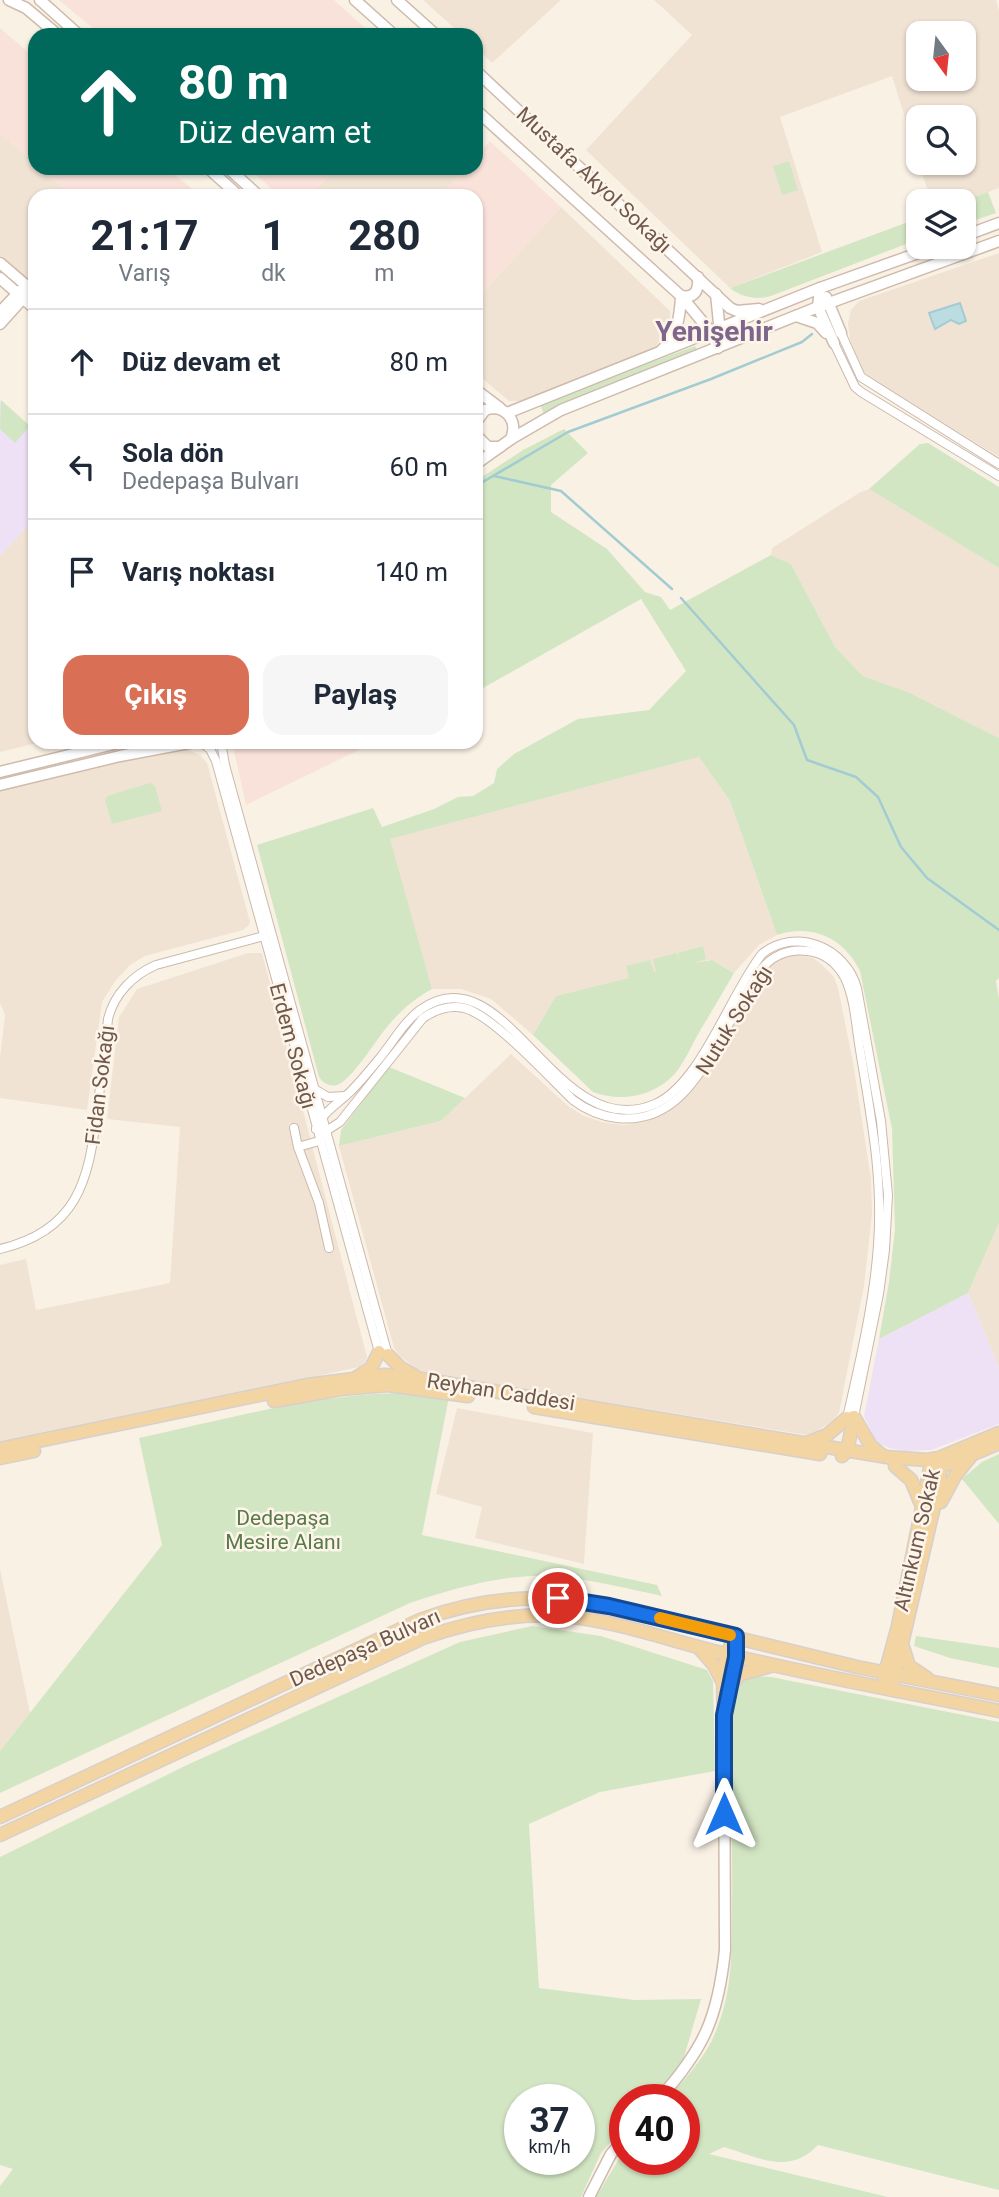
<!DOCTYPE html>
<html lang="tr">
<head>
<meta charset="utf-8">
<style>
	body { margin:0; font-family:Roboto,sans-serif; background:#f6f6f7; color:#1f2937; height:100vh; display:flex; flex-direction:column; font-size:26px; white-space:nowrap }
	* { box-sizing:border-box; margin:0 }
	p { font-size:23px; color:#747a83 }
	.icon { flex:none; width:38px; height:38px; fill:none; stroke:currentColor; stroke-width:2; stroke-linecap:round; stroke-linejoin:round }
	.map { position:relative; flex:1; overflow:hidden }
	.sheet { position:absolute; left:28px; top:189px; width:455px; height:560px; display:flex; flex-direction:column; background:#fff; border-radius:21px; box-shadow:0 2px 5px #0004 }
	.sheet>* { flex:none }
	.guide { position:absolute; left:28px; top:28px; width:455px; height:147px; border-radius:21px; box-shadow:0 2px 5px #0004; background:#00695c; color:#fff; overflow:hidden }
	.needle { width:46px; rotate:165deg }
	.fabs { position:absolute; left:906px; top:21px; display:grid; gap:14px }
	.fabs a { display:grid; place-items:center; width:70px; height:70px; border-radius:14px; background:#fff; box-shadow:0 2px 5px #0004; font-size:35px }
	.speed { position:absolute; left:504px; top:2084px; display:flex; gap:14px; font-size:35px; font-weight:700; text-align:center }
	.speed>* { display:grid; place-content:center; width:91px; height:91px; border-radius:50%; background:#fff; box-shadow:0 2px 5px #0004; line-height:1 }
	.speed small { font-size:18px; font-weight:400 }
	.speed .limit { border:10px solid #d22; background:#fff; color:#111 }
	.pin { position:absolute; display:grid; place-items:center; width:60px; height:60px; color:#fff; margin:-30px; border:4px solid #fff; border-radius:50%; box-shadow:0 2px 7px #0007 }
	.me { position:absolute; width:77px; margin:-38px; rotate:0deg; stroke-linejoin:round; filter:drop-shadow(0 0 5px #0008) }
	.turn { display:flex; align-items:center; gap:24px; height:147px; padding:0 35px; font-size:32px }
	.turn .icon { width:91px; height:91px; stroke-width:2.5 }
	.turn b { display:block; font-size:49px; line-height:60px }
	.eta { display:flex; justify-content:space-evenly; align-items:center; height:119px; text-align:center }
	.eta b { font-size:42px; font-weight:700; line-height:49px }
	.cta { display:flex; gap:14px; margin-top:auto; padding:14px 35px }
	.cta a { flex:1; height:80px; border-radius:21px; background:#d97055; color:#fff; font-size:28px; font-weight:700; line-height:80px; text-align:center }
	.cta a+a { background:#f6f6f7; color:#1f2937 }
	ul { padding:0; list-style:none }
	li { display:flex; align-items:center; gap:21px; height:105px; padding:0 35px; border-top:2px solid #e0e1e3 }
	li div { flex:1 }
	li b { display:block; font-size:26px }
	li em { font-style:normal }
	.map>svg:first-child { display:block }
</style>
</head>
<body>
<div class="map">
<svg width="999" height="2197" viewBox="0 0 999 2197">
	<rect width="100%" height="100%" fill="#faf1e5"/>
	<g fill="#f1e3d4" fill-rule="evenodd">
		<polygon points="423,0 561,0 492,63 476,48 476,35 462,35"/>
		<path d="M654,0h342l3,10v178l-35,13h-33l-12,-38h45v-46h-45v46l-27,-87 -112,41 42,135 -92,36 -144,-138 106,-115zM919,33h45v46h-45z"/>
		<polygon points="0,134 35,163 35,168 40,168 71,196 35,196 35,285 0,255"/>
		<polygon points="336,168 465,168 440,196 310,196"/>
		<polygon points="561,207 670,311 670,324 653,351 525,401 509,401 476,373 476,300"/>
		<polygon points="999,253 999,457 869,377 862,370 850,340 848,324 851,310 859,301"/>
		<polygon points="869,489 999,568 999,738 908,692 863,676 835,647 791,564 771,555 772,548 859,493"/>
		<polygon points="35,518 35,742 41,742 0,752 0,556"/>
		<polygon points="181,747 200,755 207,763 250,922 249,925 243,930 145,956 130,965 116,980 102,1002 87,1110 0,1098 0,1057 5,1015 0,1003 0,791"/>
		<polygon points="699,757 730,801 777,935 759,945 734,973 716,962 708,960 556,996 533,1035 491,999 461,989 432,989 389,839"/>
		<polygon points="248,953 262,953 367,1357 365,1362 359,1367 0,1445 0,1265 26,1259 36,1310 170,1283 180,1127 107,1119 119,1017 137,989"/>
		<polygon points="797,954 813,958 821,964 834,977 838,988 853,1062 871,1179 872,1214 864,1286 839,1413 833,1420 816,1432 806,1435 428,1373 417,1369 400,1356 394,1348 339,1146 441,1121 511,1054 568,1106 584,1116 602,1122 623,1125 645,1122 662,1115 689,1094 702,1078 764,969 786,956"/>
		<polygon points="999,1223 999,1368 968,1293"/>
		<polygon points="457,1408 593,1433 584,1564 475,1538 482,1507 436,1494"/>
		<polygon points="0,1569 30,1713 0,1751"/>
	</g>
	<g fill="#f9e2d9">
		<polygon points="59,0 334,0 373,35 101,35"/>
		<polygon points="0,28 35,58 35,163 0,134"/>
		<polygon points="490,141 561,207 476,300 476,196 440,196 465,168 476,168 476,156"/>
		<polygon points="40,168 166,168 201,196 71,196"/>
		<polygon points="249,168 336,168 310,196 279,196"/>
		<polygon points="232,742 359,742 363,748 246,805"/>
	</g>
	<g fill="#eee1f6">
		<polygon points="0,401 35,433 35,518 0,556"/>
		<polygon points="968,1293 999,1368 999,1424 931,1450 905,1451 889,1448 879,1443 874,1437 864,1416 879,1339"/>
	</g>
	<g fill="#d3e6c4" fill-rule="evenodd">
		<polygon points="789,161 798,190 782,195 773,166"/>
		<polygon points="988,192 996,213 964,224 964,201"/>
		<path d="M919,218v21l-148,57c-15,4 -28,2 -41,-8z"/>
		<polygon points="695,346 698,352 544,415 541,406 579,389"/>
		<polygon points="1,400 30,426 15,443 0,429"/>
		<path d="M564,429l24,24 -37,32v27l56,37 38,43 16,5 9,13 101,-55 20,9 44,83 28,29 45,16 91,46v240l-3,3 3,18v224l-31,70 -89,46 10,-57 6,-53 -3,-100 -32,-158c-16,-33 -48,-48 -83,-36l-47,-134 -31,-44 -309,82 42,150c-18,10 -32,22 -45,38 -11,13 -36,54 -50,58 -8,2 -14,-2 -18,-8l-62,-232 116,-37 9,19 52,-18 24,-12 15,-1 21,-13 3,-14 17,-15 64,-35 71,-9 37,-39 -45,-72 -165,93v-211l47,-31z"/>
		<polygon points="928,443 999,487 999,568 869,489 920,444"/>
		<polygon points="150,783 155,786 162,811 112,824 105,800 107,796"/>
		<path d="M703,946l3,13 -12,4 18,-3 22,13c-11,19 -22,38 -33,56 -8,14 -15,30 -24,42 -20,25 -55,32 -84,21l-60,-57 23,-39 73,-18 -3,-12 24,-6 4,12h2l-3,-13 24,-6 4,13 -3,-13z"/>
		<polygon points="389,1067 465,1098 441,1121 339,1146 341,1130"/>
		<path d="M397,1393l52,4 -27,138 235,50 5,11c-32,-7 -65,-15 -97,-19 -52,-6 -106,10 -155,26l-410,190v-42l162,-206 -23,-107c85,-18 171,-43 258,-45z"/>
		<polygon points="999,1454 999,1524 962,1479 982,1462"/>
		<path d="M532,1626l69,10 106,34 6,11 2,90 -115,21 -71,32 10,164 95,12 67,-1 -19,65 -33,36h-24v27l-24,26 -20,44h-581v-11l13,-17 -13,-4v-308l189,-93 271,-122zM520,2100h59v60h-59z"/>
		<polygon points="916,1636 999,1648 999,1668 950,1658 914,1646"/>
		<path d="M753,1676l18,1 228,45v468l-181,-45c-29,31 -60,12 -94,2l-15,7 179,43h-292l29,-48v11h59v-60h-18c19,-22 39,-41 50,-69 17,-41 16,-82 16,-126 1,-67 -3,-133 -1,-199l8,-22z"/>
	</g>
	<polygon fill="#bbdce1" stroke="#a2ccd2" stroke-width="2" points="960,303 966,321 959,324 951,320 935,329 929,313"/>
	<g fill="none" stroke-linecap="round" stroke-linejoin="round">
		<g stroke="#a2ccd2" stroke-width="2.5">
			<polyline points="494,476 561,491 672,589"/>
			<polyline points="476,486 568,432 711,379 802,342 812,334"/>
			<polyline points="681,598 794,725 807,760 856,777 878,797 901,847 927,878 999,930"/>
		</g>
		<g stroke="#cab9ac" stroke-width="10">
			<g id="street">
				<polyline points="841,333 861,377 999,464"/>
				<polyline points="834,343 855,387 861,392 999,476"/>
				<polyline points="221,742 225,765 388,1355"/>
				<polyline points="203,744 210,749 216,761 379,1352"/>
				<polyline points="316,1090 328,1097 345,1096"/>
				<polyline points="294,1128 298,1147 319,1203 329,1248"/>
				<path d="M316,1129c6,-17 23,-26 35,-38 10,-10 19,-21 28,-32 14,-17 24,-36 41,-49 86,-62 135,137 235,94 46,-20 75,-110 107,-150 34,-28 84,-6 95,34l24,133 7,74 -3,55 -6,44 -25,123"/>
				<path d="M316,1129l10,2 14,-9 83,-104c12,-8 27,-13 41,-10 29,7 86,70 109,92 13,10 28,16 44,18 54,6 80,-38 103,-79 13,-22 25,-44 38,-65 11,-17 29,-26 50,-23 16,2 29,12 37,27 10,21 11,49 15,72 11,68 23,126 18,195 -4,58 -18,116 -31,173"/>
				<polyline points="298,1147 319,1141"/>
				<path d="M0,1249c77,-18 89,-68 97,-138 4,-31 8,-61 11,-92 6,-25 25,-44 48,-54l108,-29"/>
			</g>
		</g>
		<g stroke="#cfbbad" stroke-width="13">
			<g id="secondary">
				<polyline points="9,0 26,8 58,35"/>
				<polyline points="40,0 79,35"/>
				<polyline points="355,0 394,35"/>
				<polyline points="397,0 436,35"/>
				<polyline points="476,71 730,308 737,311 759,309"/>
				<polyline points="476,110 681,296 711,332 718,348"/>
				<polyline points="208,168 239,196"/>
				<polyline points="228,168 259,196"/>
				<polyline points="964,236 999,223"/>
				<polyline points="0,263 35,293"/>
				<polyline points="0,278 35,309"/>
				<polyline points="820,288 818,307 834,343"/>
				<polyline points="716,294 720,333"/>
				<path d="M681,296c14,3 18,-6 17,-19"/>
				<polyline points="826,297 841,333"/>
				<polyline points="0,312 21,290"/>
				<polyline points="796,316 817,323 826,333"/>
				<polyline points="0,324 26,295"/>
				<path d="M661,351c16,-16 19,-33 20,-55"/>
				<polyline points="476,390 500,408"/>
				<polyline points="507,413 820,288 935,247"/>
				<path d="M476,422l9,-12c19,-7 34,10 26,29"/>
				<polyline points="476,435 488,447 500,447"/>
				<polyline points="476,464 511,439 561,410 818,307 999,241"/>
				<polyline points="199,742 208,744 214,742"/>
				<polyline points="0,772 122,742"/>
				<polyline points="0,785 120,756 194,742"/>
				<path d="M658,2100c46,-51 60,-82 67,-150l-1,-235"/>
				<polyline points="589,2197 611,2154 625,2138"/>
			</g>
		</g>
		<g stroke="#d7d0cd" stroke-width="15">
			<g id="primary">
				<polyline points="388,1355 401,1368 415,1376"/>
				<polyline points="357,1377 371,1368 379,1352"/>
				<polyline points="274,1401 341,1389 388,1385 468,1396"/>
				<polyline points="534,1407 820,1454"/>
				<polyline points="854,1417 871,1446 883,1456"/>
				<polyline points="807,1443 827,1435 847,1418"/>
				<polyline points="0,1449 307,1385 384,1375 410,1377 887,1457 927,1460 939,1458 999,1433"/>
				<polyline points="842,1456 847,1451 854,1417"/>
				<polyline points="0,1458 34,1451"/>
				<polyline points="895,1466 911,1480 921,1504"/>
				<polyline points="932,1468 952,1463 999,1443"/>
				<polyline points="941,1502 955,1476 971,1456"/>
				<polyline points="903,1647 909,1666 927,1678"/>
				<polyline points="699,1648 714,1665 722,1681"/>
				<polyline points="884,1677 898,1626 930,1468 934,1460"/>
				<polyline points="893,1682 940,1481 940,1466 936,1462"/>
				<polyline points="729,1687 741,1674 771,1666"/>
				<path d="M724,1715c-1,-27 -4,-56 12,-79"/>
				<path d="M0,1817l420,-197c54,-20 108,-26 165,-19l272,66 142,28"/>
				<path d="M0,1835l423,-197c48,-17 99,-27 151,-21 54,7 106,27 160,39 87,21 176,37 265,55"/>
			</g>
		</g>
		<use href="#street" stroke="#fff" stroke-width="8"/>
		<use href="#secondary" stroke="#fff" stroke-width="10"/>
		<use href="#primary" stroke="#f3d4a3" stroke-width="12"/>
	</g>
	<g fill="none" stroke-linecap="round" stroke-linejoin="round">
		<g stroke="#114b97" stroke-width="18">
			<polyline id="route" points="558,1598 609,1606 736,1636 736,1657 724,1715 724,1814"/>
		</g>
		<use href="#route" stroke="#1a73e8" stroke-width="12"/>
		<polyline stroke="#f59e0b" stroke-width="12" points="660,1618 730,1635"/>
	</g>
	<g text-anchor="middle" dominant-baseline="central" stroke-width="5" stroke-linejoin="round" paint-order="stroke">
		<g font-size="21" fill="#70584c" stroke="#fdf5ea">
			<text transform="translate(594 180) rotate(43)">Mustafa Akyol Sokağı</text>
			<text transform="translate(734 1020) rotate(-58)">Nutuk Sokağı</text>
			<text transform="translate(293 1046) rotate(75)">Erdem Sokağı</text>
			<text transform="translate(100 1085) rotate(-83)">Fidan Sokağı</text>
			<text transform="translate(501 1392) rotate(9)">Reyhan Caddesi</text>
			<text transform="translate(917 1540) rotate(-77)">Altınkum Sokak</text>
			<text transform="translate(365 1648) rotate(-24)">Dedepaşa Bulvarı</text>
		</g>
		<g font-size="21" fill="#587a48" stroke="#fdf5ea">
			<text x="283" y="1518">Dedepaşa<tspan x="283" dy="24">Mesire Alanı</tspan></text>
		</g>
		<g font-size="28" font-weight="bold" fill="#7e658c" stroke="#fdf5ea">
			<text x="714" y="331">Yenişehir</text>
		</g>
	</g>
</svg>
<div class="fabs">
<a><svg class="needle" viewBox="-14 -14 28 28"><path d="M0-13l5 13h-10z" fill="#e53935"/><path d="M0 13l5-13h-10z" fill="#747a83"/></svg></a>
<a><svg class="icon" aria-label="search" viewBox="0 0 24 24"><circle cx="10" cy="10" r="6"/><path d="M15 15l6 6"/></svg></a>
<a><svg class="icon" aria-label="layers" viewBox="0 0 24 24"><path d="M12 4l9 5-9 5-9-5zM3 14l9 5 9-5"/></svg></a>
</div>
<div class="speed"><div>37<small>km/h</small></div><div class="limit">40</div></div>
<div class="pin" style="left:558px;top:1598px;background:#d93025"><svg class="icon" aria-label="arrive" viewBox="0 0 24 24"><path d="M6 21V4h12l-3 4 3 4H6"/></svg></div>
<svg class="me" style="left:724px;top:1814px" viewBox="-20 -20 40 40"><path d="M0-17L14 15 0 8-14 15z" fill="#1a73e8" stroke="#fff" stroke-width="4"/></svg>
<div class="guide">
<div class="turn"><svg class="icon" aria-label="ahead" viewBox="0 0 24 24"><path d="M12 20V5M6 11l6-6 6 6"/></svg><div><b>80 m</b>Düz devam et</div></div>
</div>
<section class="sheet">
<div class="eta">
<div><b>21:17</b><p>Varış</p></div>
<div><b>1</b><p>dk</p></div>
<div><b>280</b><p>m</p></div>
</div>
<ul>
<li><svg class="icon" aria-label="ahead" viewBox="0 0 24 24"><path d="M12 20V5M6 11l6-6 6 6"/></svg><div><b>Düz devam et</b></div><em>80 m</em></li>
<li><svg class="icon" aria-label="left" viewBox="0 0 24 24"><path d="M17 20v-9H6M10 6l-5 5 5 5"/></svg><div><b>Sola dön</b><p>Dedepaşa Bulvarı</p></div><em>60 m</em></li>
<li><svg class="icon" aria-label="arrive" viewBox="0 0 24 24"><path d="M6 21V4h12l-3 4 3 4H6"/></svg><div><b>Varış noktası</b></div><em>140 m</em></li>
</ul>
<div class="cta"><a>Çıkış</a><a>Paylaş</a></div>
</section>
</div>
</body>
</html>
